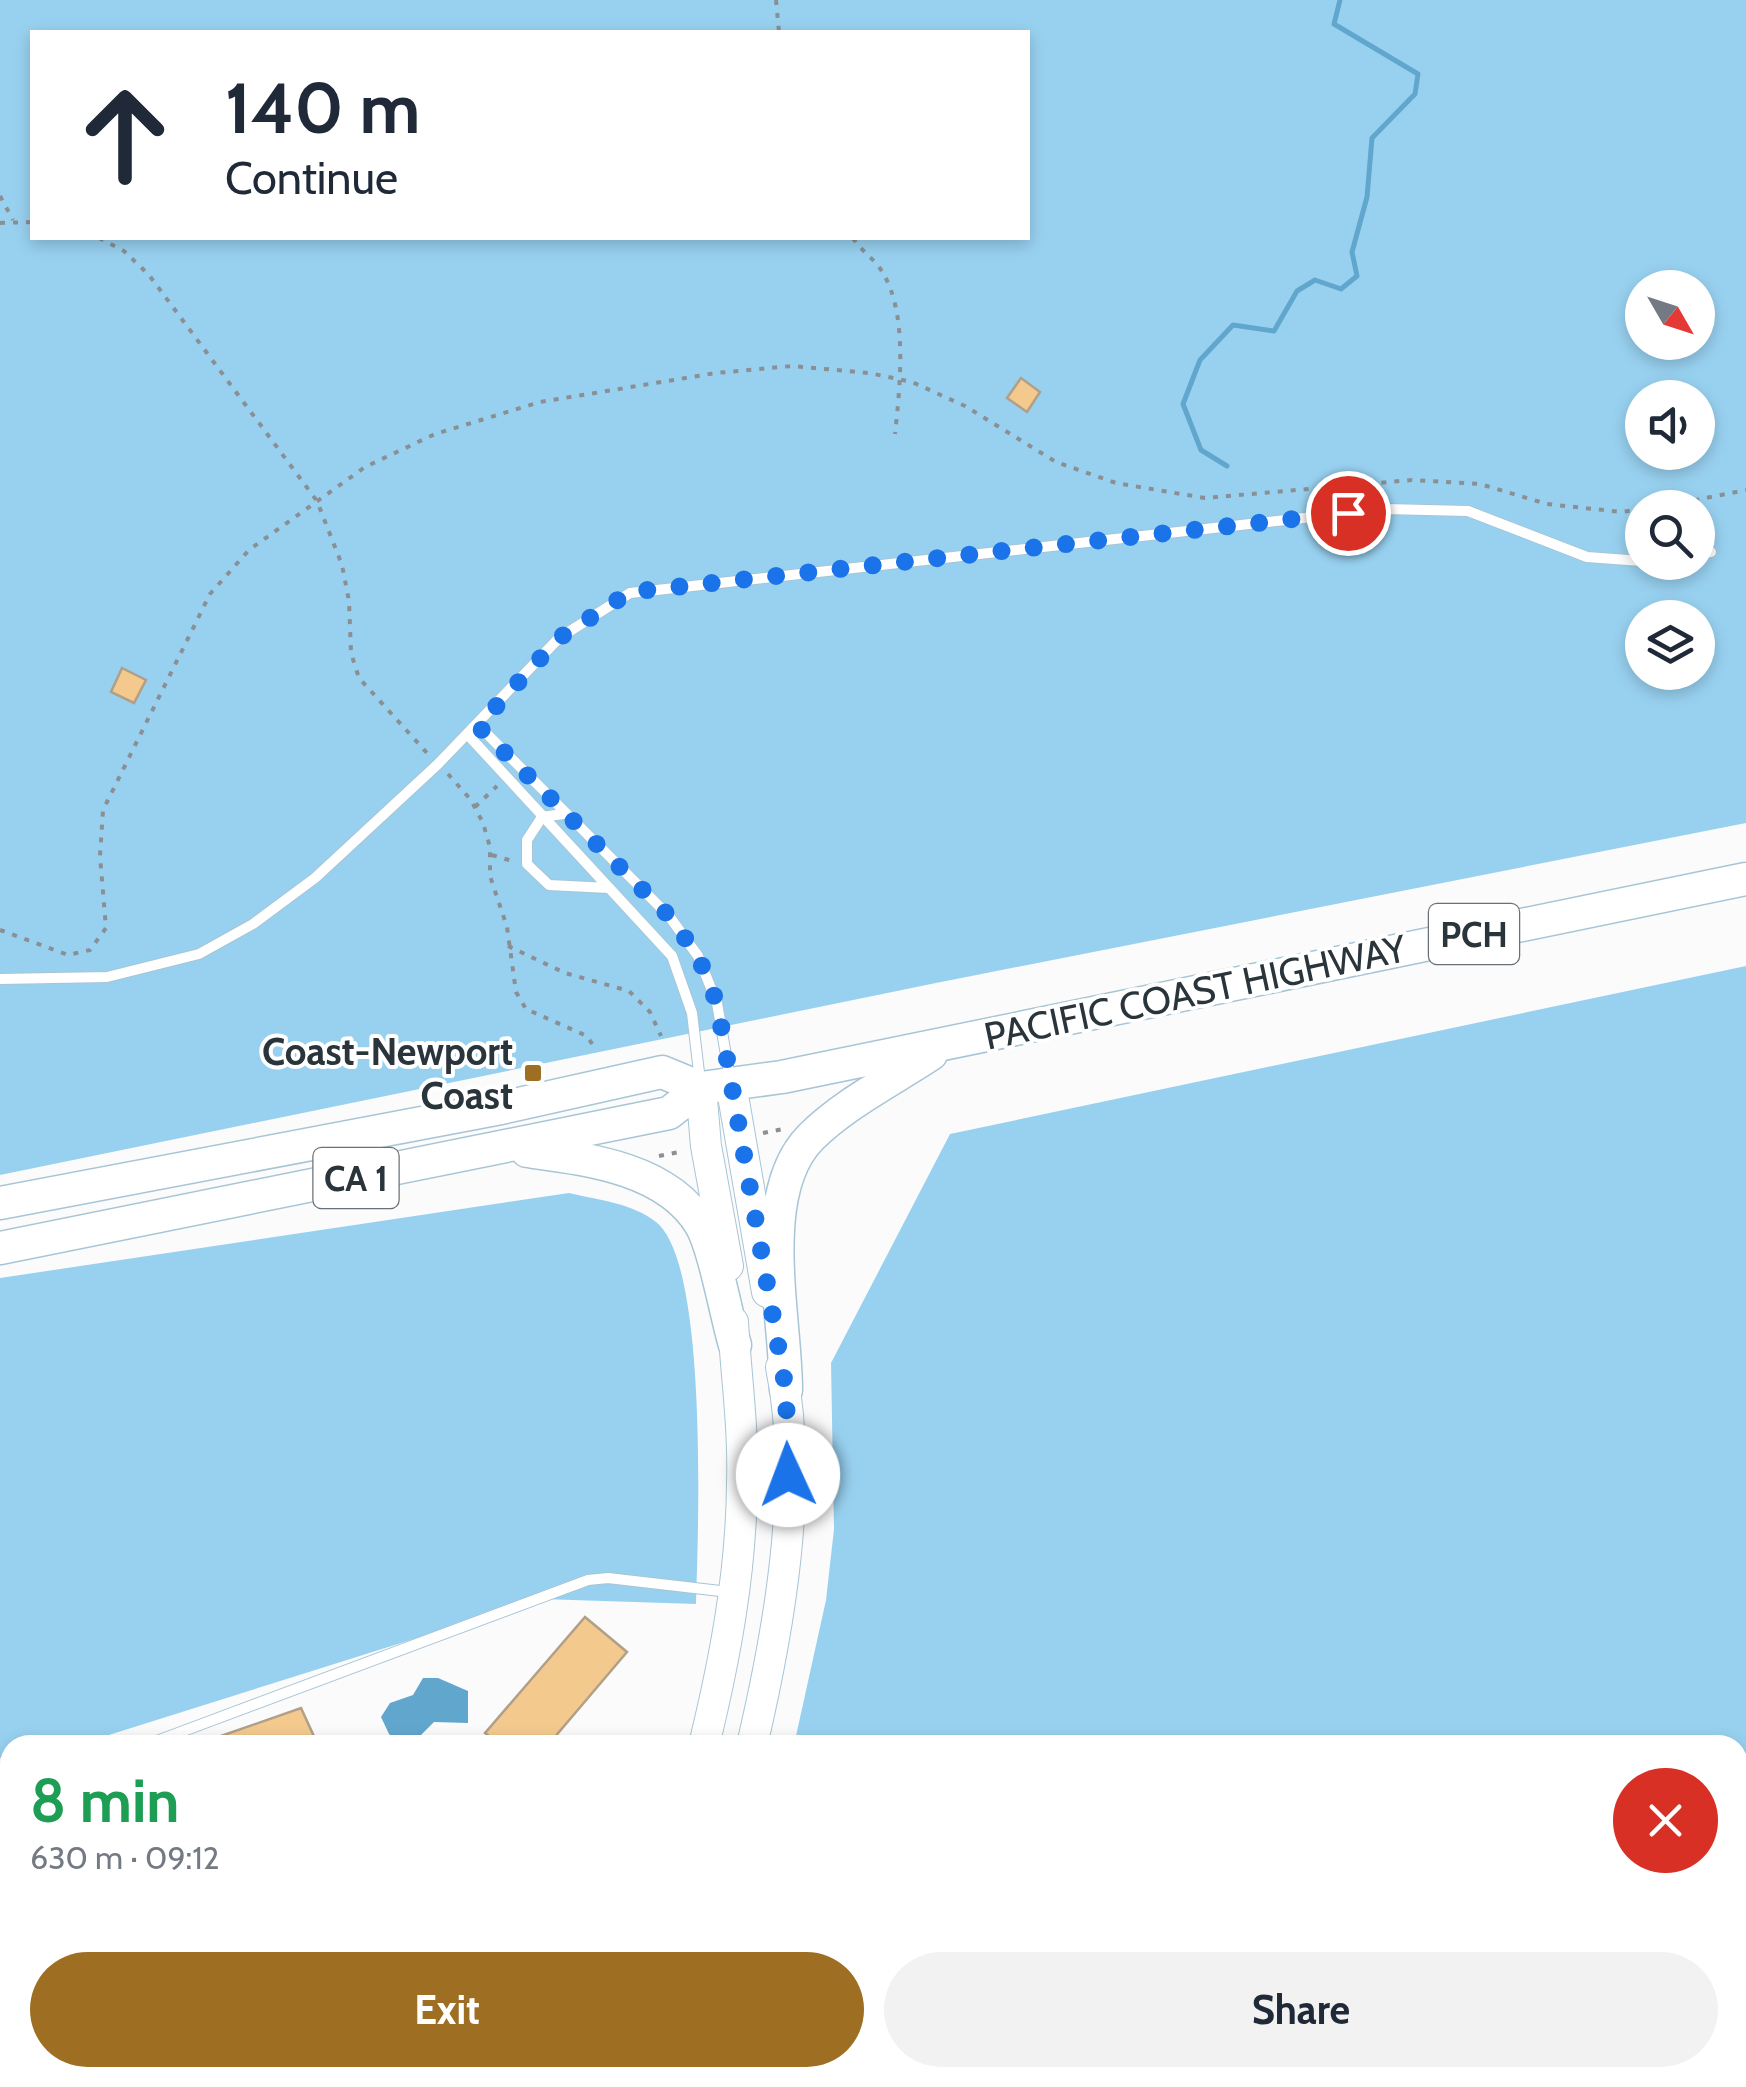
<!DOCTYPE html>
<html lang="en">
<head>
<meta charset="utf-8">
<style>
	body { margin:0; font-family:Cabin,sans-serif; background:#f2f2f3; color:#1f2937; height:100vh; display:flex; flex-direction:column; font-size:38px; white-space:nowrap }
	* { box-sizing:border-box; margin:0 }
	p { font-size:32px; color:#747a83 }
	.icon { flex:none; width:55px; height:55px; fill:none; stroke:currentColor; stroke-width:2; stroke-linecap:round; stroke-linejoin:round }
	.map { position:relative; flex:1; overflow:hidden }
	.drawer { position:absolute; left:0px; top:1735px; width:1748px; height:352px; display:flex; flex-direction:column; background:#fff; border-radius:30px 30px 0 0; box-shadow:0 5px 15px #0003 }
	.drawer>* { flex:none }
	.top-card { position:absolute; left:30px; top:30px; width:1000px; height:210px; border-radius:0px; box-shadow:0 5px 15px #0003; background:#fff; color:#1f2937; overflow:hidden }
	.needle { width:65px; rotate:129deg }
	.controls { position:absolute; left:1625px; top:270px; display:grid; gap:20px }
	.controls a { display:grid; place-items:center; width:90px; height:90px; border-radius:50%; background:#fff; box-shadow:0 5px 15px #0003; font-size:50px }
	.pin { position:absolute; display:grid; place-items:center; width:85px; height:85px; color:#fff; margin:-42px; border:5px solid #fff; border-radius:50%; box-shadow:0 2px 10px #0007 }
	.me { position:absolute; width:110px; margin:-55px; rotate:358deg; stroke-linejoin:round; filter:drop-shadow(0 0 8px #0008) }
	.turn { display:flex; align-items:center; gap:35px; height:210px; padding:0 30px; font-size:45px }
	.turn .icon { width:130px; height:130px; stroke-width:2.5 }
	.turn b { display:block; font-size:70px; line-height:85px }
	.round { display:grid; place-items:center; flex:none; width:105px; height:105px; border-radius:52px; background:#f2f2f3 }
	.summary { display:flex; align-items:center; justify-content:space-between; height:170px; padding:0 30px }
	h1 { font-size:60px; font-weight:700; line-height:75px; color:#1e9e55 }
	.primary-button { display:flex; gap:20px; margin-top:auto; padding:20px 30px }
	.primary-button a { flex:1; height:115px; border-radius:60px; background:#9e6f22; color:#fff; font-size:40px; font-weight:700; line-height:115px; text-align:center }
	.primary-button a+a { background:#f2f2f3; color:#1f2937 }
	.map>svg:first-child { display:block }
</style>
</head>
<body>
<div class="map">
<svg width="1746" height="2087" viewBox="0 0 1746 2087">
	<rect width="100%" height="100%" fill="#fbfbfb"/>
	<g fill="#98d1f0" fill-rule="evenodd">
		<path d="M0,0h1746v823l-810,160 -936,192zM32,32h996v206h-996zM1642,288h56v54h-56zM1642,398h56v54h-56zM1642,508h56v54h-56zM1642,618h56v54h-56z"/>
		<polygon points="1746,966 1746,2087 628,2087 635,2078 1738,2078 1738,1745 794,1745 826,1600 834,1529 831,1363 950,1134"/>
		<path d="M569,1193c29,7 63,10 87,29 53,41 42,314 40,382l-155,-5 -464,146h-67v12l-10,1v-480z"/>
	</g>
	<polygon fill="#61a7cd" points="423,1678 438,1678 468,1691 468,1723 434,1722 418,1738 401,1743 389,1734 381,1717 390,1703 413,1695"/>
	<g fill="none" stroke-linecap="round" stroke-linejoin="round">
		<polyline stroke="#61a7cd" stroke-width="5" points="1227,466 1201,450 1183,404 1200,360 1233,325 1274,331 1297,291 1315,280 1341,289 1357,276 1352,252 1367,197 1372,138 1415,94 1418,74 1334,24 1340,0"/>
	</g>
	<g fill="#f3c98e" stroke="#b19f88" stroke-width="2.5">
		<polygon points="1021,378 1040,392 1027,412 1007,398"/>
		<polygon points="122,668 146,680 134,703 111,692"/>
		<polygon points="585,1617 627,1652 548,1745 501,1745 485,1733"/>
		<polygon points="301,1708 318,1745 201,1745 201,1743"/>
	</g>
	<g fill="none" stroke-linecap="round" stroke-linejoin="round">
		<g stroke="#a8c5d6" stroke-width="12">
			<g id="service">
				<polyline points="1698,554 1711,552"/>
				<polyline points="479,726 669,916 698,956 717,1003 730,1078"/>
				<polyline points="468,735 672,956 692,1013 700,1081"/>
				<polyline points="563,814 542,817 527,840 527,864 549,885 609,888"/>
				<polyline points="0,979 107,977 199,954 253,924 315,878 438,764 559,638 630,593 1385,509 1468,511 1587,557 1642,561"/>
				<polyline points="146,1745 588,1580 608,1578 729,1592"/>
				<polyline points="0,1785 10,1783"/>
			</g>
		</g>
		<g stroke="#a8c5d6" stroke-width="22">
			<g id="minor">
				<polyline points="0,1918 10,1915"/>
				<polyline points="428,2087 436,2078"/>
			</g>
		</g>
		<g stroke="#a8c5d6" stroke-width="32">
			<g id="primary">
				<polyline points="731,1084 767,1292"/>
				<polyline points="701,1088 706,1146 728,1266"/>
				<path d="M704,1745c21,-86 37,-171 38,-260 2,-55 -6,-109 -9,-163"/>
				<path d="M752,1745c27,-115 53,-261 29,-378"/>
				<polyline points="532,2087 540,2078"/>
				<polyline points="594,2087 600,2078"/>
			</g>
		</g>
		<g stroke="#a8c5d6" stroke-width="35">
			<g id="trunk">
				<path d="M527,1151c59,8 140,17 174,74 14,25 25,90 34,120"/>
				<polyline points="0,1203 501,1108 662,1072 701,1088 782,1077 1746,879"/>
				<polyline points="0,1248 669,1113 701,1088"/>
				<path d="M786,1390c0,-73 -31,-197 25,-253 33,-33 81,-57 120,-83"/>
			</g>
		</g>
		<g stroke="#898f93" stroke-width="4" stroke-dasharray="5 8" stroke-linecap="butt">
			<polyline points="776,0 779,32"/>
			<polyline points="0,196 13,220"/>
			<polyline points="0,223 32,222"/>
			<polyline points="99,238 124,251 149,275 317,501 342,565 349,601 351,653 359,678 427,753"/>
			<path d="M853,238c8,13 22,21 30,35 25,42 17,114 12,161"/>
			<polyline points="1656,508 1746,490"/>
			<polyline points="448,774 471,800 483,823 490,847 490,876 507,927 516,992 526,1009 587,1036 596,1050"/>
			<polyline points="475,807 497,786"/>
			<polyline points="492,855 512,861"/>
			<polyline points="0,930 68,955 90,950 106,928 100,856 103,810 210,594 249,550 365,467 435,434 540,402 716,373 792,366 869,373 912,382 965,406 1056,462 1116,483 1205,498 1412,480 1480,484 1547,504 1622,512 1642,509"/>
			<polyline points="508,946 565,973 629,991 650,1012 661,1036"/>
			<polyline points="763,1133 788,1128"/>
			<polyline points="659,1156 684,1151"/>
		</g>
		<use href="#service" stroke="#fff" stroke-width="10"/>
		<use href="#minor" stroke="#fff" stroke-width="20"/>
		<use href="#primary" stroke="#fff" stroke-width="30"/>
		<use href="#trunk" stroke="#fff" stroke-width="32"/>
	</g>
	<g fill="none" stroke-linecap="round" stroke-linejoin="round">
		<polyline stroke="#1a73e8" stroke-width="18" stroke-dasharray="0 32.4" points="788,1475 786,1390 717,1003 698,956 669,916 478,726 559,638 630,592 1348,513"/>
	</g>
	<rect fill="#9e6f22" stroke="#fff" stroke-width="4" x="523" y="1063" width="20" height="20" rx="5"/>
	<g text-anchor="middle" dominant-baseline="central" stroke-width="8" stroke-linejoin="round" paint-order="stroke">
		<g fill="#fff" stroke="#697176" stroke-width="2.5">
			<rect x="1429" y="904" width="90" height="60" rx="8"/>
			<rect x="313.5" y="1148" width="85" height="60" rx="8"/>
		</g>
		<g font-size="35" font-weight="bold" fill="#29343b">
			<text x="1474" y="934">PCH</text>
			<text x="356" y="1178">CA 1</text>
		</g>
		<g font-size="38" fill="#29343b" stroke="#fff">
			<text transform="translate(1195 992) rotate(-12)">PACIFIC COAST HIGHWAY</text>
		</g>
		<g font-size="38" font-weight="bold" fill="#29343b" stroke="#fff" text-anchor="end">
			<text x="513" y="1051">Coast-Newport<tspan x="513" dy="44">Coast</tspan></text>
		</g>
	</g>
</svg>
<div class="controls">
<a><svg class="needle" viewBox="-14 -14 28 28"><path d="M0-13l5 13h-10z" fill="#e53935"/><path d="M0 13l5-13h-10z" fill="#747a83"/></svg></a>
<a><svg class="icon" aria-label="sound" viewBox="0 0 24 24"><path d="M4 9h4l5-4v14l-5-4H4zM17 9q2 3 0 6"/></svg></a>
<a><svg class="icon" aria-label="search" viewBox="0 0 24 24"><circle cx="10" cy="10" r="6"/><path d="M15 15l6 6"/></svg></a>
<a><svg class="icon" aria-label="layers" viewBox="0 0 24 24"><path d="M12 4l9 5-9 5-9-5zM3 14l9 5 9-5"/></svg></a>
</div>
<div class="pin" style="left:1348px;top:513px;background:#d93025"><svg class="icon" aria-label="arrive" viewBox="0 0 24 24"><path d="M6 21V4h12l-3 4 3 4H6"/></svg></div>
<svg class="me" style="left:788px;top:1475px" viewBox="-20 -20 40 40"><circle r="19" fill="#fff"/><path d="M0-13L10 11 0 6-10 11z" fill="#1a73e8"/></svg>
<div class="top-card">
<div class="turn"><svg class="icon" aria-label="ahead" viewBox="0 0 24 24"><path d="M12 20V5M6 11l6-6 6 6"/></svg><div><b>140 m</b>Continue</div></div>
</div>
<section class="drawer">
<div class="summary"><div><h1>8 min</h1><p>630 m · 09:12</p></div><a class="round" style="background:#d93025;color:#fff"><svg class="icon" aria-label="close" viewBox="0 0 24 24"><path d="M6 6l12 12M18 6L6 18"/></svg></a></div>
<div class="primary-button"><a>Exit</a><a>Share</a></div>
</section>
</div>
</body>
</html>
